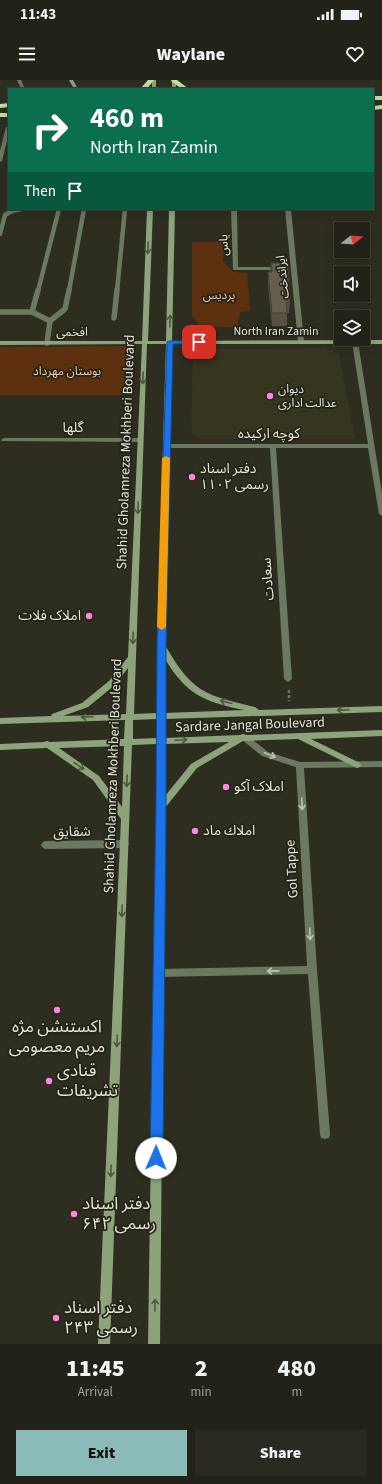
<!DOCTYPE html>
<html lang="en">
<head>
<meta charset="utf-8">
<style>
	body { margin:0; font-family:"Source Sans 3","Noto Sans Arabic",sans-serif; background:#2a2a21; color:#f1f3f6; height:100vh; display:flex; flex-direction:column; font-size:15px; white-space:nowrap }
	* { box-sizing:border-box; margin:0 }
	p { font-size:13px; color:#a2a4a2 }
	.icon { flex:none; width:22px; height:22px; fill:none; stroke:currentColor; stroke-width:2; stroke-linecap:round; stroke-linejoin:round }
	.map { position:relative; height:1264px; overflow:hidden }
	.details { display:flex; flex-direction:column; background:#222218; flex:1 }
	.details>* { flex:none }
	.hud { position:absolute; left:8px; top:8px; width:366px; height:122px; border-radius:0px; box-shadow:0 2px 10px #0003,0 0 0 1px #3f3f37; background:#0b6e4f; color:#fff; overflow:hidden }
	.needle { width:26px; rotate:73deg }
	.controls { position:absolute; left:334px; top:142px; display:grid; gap:8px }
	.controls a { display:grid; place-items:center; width:36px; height:36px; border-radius:0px; background:#222218; box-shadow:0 2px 10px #0003,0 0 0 1px #3f3f37; font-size:20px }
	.pin { position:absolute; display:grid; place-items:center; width:34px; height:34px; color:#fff; margin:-17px; border-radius:8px; box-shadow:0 2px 6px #0006 }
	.me { position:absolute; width:44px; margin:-22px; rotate:1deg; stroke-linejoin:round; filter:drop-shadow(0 0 3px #0008) }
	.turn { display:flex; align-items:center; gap:14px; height:84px; padding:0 16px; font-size:18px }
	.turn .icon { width:52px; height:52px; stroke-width:2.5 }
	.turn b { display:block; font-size:28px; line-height:34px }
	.then { display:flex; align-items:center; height:38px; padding:0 16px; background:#0003; gap:8px; font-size:15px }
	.eta { display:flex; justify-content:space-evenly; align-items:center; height:68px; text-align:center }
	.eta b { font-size:24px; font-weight:800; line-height:28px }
	.cta { display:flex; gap:8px; margin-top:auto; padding:8px 16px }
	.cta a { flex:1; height:46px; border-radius:0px; background:#8bbbb9; color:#111; font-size:16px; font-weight:800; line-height:46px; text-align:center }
	.cta a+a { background:#2a2a21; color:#f1f3f6 }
	.status { display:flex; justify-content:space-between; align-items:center; height:28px; padding:0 20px; background:#222218; direction:ltr }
	.status svg { height:11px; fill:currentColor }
	header { display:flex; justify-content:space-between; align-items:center; height:52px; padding:0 16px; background:#222218; font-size:18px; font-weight:800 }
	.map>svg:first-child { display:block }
</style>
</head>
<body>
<div class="status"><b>11:43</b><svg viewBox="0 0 49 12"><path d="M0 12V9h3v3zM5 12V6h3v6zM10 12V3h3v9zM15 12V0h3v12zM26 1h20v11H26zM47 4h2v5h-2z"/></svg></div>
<header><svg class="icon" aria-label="menu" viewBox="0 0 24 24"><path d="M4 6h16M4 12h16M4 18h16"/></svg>Waylane<svg class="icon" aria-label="heart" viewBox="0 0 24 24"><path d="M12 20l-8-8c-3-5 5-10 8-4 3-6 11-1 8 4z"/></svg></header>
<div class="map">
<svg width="382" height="1264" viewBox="0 0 382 1264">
	<rect width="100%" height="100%" fill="#2e2e20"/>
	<polygon fill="#363520" points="325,268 339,274 355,359 202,359 191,353 193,280 213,269"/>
	<g fill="#5d310f">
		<polygon points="192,162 224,162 223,182 233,192 247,193 250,231 240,232 237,247 201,247 192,236"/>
		<polygon points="126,266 134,270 132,315 0,315 0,267"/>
	</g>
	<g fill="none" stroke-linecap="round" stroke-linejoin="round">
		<polyline stroke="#737367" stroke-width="2.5" stroke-dasharray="3 2" stroke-linecap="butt" points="289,610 289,621"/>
		<g stroke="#6a7960" stroke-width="4.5">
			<polyline points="0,154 5,135 12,131 22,129"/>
			<polyline points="38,211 59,129"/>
			<polyline points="69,211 84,129"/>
			<polyline points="117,211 125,129"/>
		</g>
		<g stroke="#6a7960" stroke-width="5.5">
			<polyline points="0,232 32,232 50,241"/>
			<polyline points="32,232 38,210"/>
			<polyline points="114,238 117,210"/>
			<polyline points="47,263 50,241 65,229 69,210"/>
		</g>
		<g fill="#6a7960" fill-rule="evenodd">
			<polygon points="17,0 21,0 25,9 21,9"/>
			<polygon points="6,47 9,47 9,53 2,81 0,82 0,71"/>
			<polygon points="231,129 237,129 238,187 280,187 283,189 282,190 233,190"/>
			<polygon points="285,129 291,129 304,262 301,264 298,262"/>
			<polygon points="355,260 358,262 382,413 382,436 379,434 368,368 276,368 292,599 288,602 284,599 270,368 166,368 163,366 166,364 368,364 352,262"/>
			<polygon points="4,358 141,358 144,360 141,362 2,361 1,360"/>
			<polygon points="244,654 247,655 268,672 300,682 382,681 382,687 304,688 317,890 330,1054 329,1058 325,1059 321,1058 320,1054 308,894 159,897 156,896 154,893 156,890 159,889 307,886 296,687 262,676 241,659 240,657 241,655"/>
			<polygon points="125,760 128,762 129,764 128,766 125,768 45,769 42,767 41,765 42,763 45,761"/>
		</g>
		<g fill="#8ca37b" fill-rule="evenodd">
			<polygon points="69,0 73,0 78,9 74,9"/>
			<rect x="152" y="0" width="4" height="9"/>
			<rect x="172" y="0" width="4" height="9"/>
			<path d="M147,129h6l-5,132h18l3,-132h6l-3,132 210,-1v4h-210l-7,301c27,47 39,50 90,62l4,3 123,-4v6l-217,7v19l75,-3 3,-1 3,1 136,-5v6l-71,3 49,24 1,2 -1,2 -3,1 -59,-29 -55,2 -46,27 -32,40 -5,536h-12l9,-600 -25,1 -22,599h-12l23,-525 -28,-39 -46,-32 -47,2v-6l44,-2 3,-1 3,1 74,-3 1,-19 -125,4v-6l51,-2 1,-2 30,-11 27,-22 19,-24 14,-313 -142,1v-4h142zM147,264h19l-9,302v67l-23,1zM165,579c21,35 39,43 79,51l-79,3zM128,588l-2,46 -63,2 25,-9 27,-22zM157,639v19l-24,1v-19zM229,662l-38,22 -26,32v-52zM124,666l-2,61 -23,-31 -40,-28z"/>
		</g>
		<g fill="#bee3a4" fill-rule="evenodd">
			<polygon points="148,0 154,0 147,9 140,9"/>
			<polygon points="171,0 177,0 189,9 182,9 172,2"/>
			<rect x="373" y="16" width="9" height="4"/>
			<polygon points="9,23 9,27 0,28 0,24"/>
			<polygon points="382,25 382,29 373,30 373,26"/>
			<rect x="0" y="33" width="9" height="4"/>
		</g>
	</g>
	<polygon fill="#575044" points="271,183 290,221 289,233 287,233 287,246 272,246 268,205 268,192 270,192"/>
	<polygon fill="#655d4f" stroke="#474137" points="271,183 281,183 288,186 290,221 286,221 287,233 272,233 268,192 272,192"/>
	<defs><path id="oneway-shaft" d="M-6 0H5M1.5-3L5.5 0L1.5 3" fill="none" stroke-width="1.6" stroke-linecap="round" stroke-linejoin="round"/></defs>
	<g stroke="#4e573e">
		<use href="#oneway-shaft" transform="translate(148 168) rotate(92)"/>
		<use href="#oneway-shaft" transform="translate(170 241) rotate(-89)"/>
		<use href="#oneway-shaft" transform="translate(143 298) rotate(92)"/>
		<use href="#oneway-shaft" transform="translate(138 428) rotate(92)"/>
		<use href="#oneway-shaft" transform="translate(133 558) rotate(92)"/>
		<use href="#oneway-shaft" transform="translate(226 622) rotate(-165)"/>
		<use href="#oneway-shaft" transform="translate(343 630) rotate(178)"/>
		<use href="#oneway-shaft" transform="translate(87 637) rotate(178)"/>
		<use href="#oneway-shaft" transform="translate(181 660) rotate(-3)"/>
		<use href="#oneway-shaft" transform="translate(79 686) rotate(34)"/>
		<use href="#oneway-shaft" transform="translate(127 701) rotate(92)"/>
		<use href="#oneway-shaft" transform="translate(122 831) rotate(92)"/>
		<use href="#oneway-shaft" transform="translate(117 961) rotate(92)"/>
		<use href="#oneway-shaft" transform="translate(111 1091) rotate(92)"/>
		<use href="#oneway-shaft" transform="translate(155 1225) rotate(-89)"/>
	</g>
	<g stroke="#bfc4b6">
		<use href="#oneway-shaft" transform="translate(270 675) rotate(22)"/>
		<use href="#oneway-shaft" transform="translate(302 724) rotate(87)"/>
		<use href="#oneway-shaft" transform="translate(310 854) rotate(87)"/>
		<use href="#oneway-shaft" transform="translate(273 891) rotate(179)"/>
	</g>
	<polygon fill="#1a73e8" stroke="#114b97" points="199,260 202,262 201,264 173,264 166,566 166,727 163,1078 161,1082 156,1084 152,1082 150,1078 156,727 157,566 167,262 170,261"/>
	<polygon fill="#f59e0b" points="166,376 170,378 166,547 162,550 157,547 162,378"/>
	<g fill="#fd86e1" stroke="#242416" stroke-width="1.5">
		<circle cx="270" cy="316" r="4"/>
		<circle cx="192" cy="397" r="4"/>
		<circle cx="89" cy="536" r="4"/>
		<circle cx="226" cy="707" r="4"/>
		<circle cx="195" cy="751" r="4"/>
		<circle cx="57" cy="930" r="4"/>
		<circle cx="49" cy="1001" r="4"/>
		<circle cx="74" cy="1134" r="4"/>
		<circle cx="56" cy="1238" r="4"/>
	</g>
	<g text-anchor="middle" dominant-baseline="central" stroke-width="3.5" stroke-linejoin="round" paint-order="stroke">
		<g font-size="12" fill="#e3e4db" stroke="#242416">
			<text transform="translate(224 165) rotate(-91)">یاس</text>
			<text transform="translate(283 197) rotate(-96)">ایراندخت</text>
			<text x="276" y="251">North Iran Zamin</text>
			<text x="72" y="252">افخمی</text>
		</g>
		<g font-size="12" fill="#fac7a5" stroke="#242416">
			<text x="219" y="215">پردیس</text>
			<text x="67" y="291">بوستان مهرداد</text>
		</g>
		<g font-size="12" fill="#e3e4db" stroke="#242416" text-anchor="start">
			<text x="278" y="309">دیوان<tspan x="278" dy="14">عدالت اداری</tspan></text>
		</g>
		<g font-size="14" fill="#e3e4db" stroke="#242416">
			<text x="73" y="348">گلها</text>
			<text x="269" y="354">کوچه ارکیده</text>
			<text transform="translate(126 372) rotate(-88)">Shahid Gholamreza Mokhberi Boulevard</text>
			<text transform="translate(268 499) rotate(-94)">سعادت</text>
			<text transform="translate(250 645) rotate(-2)">Sardare Jangal Boulevard</text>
			<text transform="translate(113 696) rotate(-88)">Shahid Gholamreza Mokhberi Boulevard</text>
			<text transform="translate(72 752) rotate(-1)">شقایق</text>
			<text transform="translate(292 789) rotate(-93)">Gol Tappe</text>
		</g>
		<g font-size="14" fill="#e3e4db" stroke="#242416" text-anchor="start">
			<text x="200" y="389">دفتر اسناد<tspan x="200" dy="16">رسمی ۱۱۰۲</tspan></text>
			<text x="81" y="536" text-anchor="end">املاک فلات</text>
			<text x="234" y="707">املاک آکو</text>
			<text x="203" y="751">املاك ماد</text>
		</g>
		<g font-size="17" fill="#e3e4db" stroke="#242416" text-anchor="start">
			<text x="57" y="947" text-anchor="middle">اکستنشن مژه<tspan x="57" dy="20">مریم معصومی</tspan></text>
			<text x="57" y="991">قنادی<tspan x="57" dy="20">تشریفات</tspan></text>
			<text x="82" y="1124">دفتر اسناد<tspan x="82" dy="20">رسمی ۶۴۲</tspan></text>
			<text x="64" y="1228">دفتر اسناد<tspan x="64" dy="20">رسمی ۲۴۳</tspan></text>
		</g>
	</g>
</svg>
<div class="controls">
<a><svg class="needle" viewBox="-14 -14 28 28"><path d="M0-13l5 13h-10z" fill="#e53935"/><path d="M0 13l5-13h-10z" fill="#a2a4a2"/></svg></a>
<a><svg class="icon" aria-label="sound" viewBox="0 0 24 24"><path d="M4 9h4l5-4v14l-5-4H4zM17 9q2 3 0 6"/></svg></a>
<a><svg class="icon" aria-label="layers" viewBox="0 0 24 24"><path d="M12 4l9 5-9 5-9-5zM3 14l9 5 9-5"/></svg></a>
</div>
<div class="pin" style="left:199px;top:262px;background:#d93025"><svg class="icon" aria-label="arrive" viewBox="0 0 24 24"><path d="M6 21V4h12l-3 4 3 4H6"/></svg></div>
<svg class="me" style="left:156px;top:1078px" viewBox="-20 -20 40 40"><circle r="19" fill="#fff"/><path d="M0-13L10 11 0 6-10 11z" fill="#1a73e8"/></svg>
<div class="hud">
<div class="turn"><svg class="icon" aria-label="right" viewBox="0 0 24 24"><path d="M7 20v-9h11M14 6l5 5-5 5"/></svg><div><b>460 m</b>North Iran Zamin</div></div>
<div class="then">Then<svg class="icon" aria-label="arrive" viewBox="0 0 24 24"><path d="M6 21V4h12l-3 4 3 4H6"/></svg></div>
</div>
</div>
<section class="details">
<div class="eta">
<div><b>11:45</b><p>Arrival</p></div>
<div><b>2</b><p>min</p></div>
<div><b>480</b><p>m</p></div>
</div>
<div class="cta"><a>Exit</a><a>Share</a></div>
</section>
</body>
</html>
